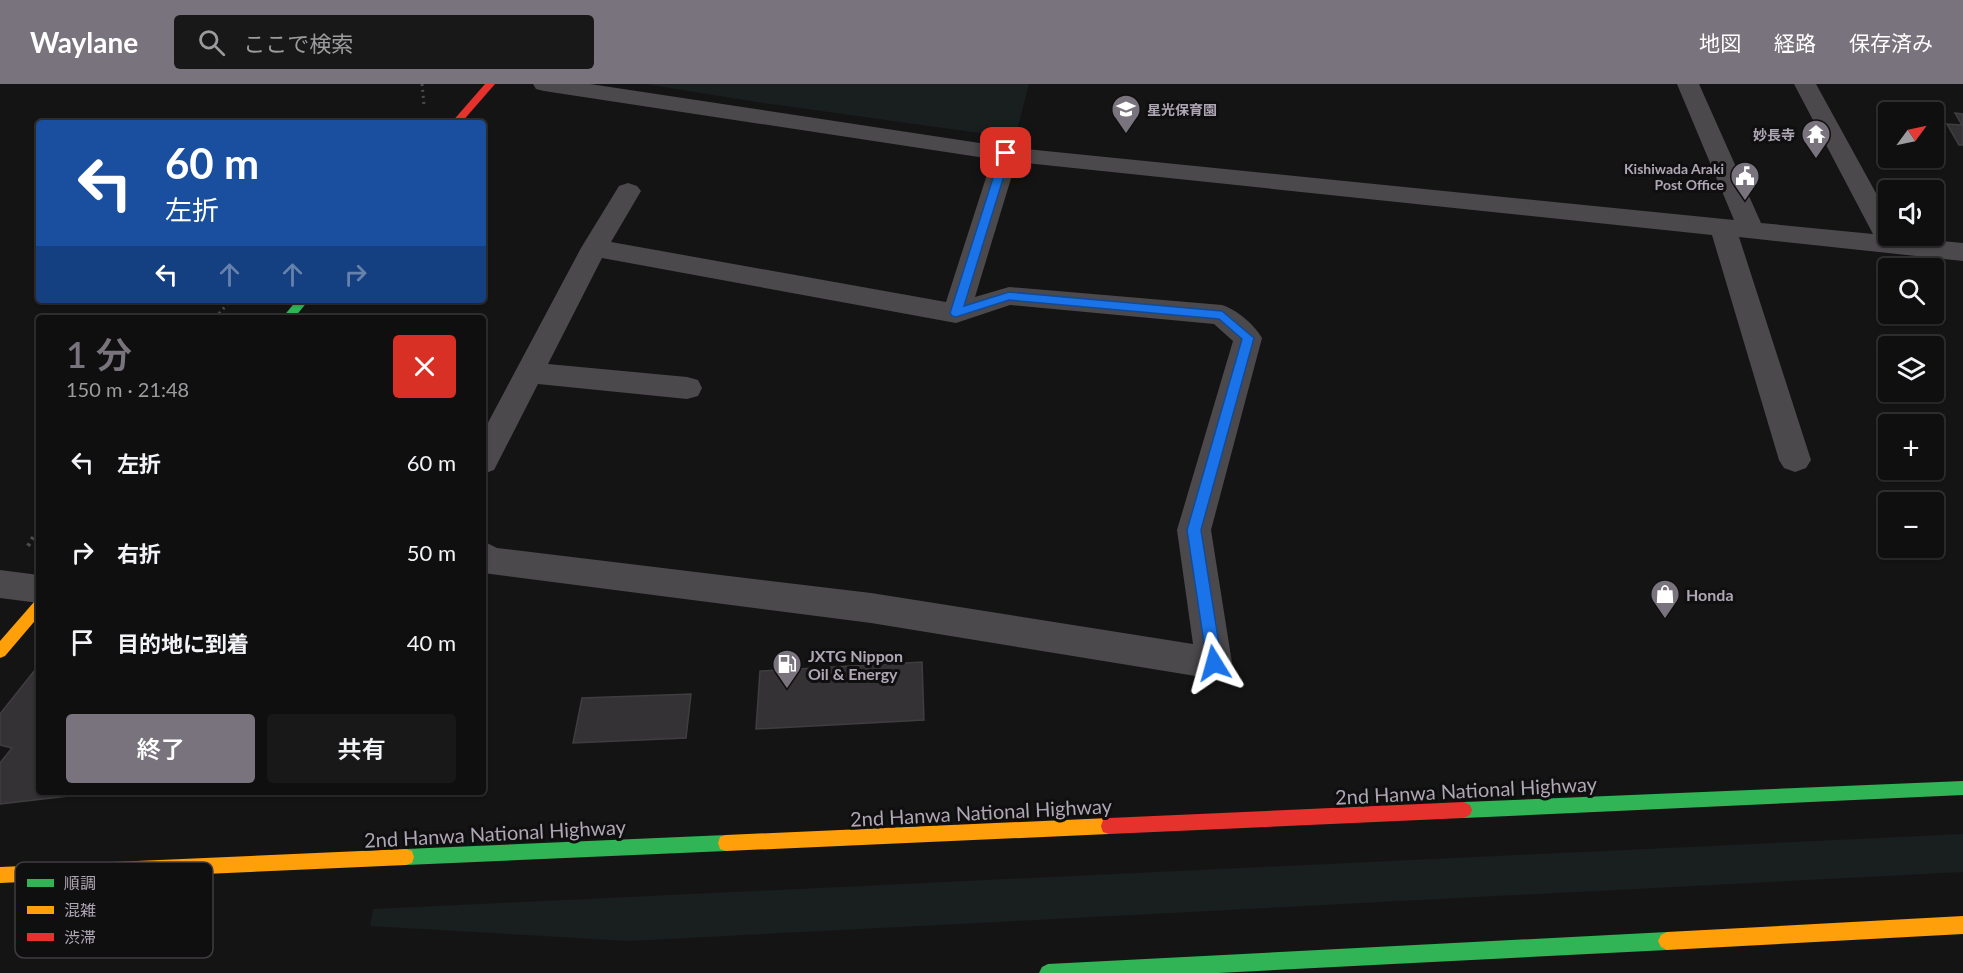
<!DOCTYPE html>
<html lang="ja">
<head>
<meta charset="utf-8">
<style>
	body { margin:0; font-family:Lato,"Noto Sans JP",sans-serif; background:#191819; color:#f1f3f6; height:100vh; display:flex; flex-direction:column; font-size:22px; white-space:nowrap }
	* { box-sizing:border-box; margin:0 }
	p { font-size:20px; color:#9c9c9f }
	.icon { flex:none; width:33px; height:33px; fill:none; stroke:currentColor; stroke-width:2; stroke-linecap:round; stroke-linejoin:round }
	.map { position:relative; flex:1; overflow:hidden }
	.details { position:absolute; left:36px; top:231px; width:450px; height:480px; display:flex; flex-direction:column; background:#100f10; border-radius:6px; box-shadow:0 2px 4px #0004,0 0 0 2px #302f30 }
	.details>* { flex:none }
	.top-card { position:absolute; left:36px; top:36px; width:450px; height:183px; border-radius:6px; box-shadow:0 2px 4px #0004,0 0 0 2px #302f30; background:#1a4fa0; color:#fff; overflow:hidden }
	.needle { width:39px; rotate:57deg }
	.controls { position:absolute; left:1878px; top:18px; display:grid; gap:12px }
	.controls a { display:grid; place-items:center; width:66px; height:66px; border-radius:6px; background:#100f10; box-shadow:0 2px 4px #0004,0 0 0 2px #302f30; font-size:30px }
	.pin { position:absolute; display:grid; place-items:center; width:51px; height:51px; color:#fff; margin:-26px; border-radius:12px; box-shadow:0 3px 9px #0006 }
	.me { position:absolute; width:66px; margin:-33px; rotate:352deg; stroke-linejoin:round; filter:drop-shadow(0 0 4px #0008) }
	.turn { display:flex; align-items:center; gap:21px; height:126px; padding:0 30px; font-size:27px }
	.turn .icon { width:78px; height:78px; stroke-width:2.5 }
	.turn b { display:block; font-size:42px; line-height:51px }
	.lanes { display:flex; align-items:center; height:57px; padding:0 30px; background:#0003; justify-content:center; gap:30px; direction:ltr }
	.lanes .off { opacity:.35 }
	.round { display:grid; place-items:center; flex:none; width:63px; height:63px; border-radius:6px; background:#191819 }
	.summary { display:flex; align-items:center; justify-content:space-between; height:102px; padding:0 30px }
	h1 { font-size:36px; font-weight:600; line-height:45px; color:#79737d }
	.cta { display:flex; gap:12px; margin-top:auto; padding:12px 30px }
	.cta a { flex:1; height:69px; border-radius:6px; background:#79737d; color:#fff; font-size:24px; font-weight:600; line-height:69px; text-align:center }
	.cta a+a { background:#191819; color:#f1f3f6 }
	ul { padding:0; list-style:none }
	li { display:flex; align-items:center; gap:18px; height:90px; padding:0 30px }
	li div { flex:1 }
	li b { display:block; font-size:22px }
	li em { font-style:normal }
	header { display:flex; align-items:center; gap:36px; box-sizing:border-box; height:84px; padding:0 30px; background:#79737d; color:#fff }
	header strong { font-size:28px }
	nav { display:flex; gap:33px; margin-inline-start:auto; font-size:21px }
	.search { width:420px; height:54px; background:#191819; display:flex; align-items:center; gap:15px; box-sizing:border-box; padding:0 21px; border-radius:6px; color:#9c9c9f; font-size:22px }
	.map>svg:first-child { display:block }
</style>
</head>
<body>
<header>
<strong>Waylane</strong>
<div class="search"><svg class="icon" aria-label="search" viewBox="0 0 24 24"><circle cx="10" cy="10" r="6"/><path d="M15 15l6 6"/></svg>ここで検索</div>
<nav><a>地図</a><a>経路</a><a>保存済み</a></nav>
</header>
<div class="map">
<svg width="1963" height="889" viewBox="0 0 1963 889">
	<rect width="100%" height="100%" fill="#151415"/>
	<g fill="#191e1f">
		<polygon points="645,0 1029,0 1015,54 750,17"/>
		<polygon points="1963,750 1963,788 629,857 370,842 373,825"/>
	</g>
	<g fill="#343235" stroke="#403d41" stroke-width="1.5">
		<polygon points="1955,29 1963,30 1963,61 1959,61 1947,40 1962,41"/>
		<polygon points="922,578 924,636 756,645 760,587"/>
		<polygon points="39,581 39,708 103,708 0,720 0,679 12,664 0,661 0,630"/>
		<polygon points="691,610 686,654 573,659 582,614"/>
	</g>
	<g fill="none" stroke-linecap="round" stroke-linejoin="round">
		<g stroke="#4d4a4f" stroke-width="3" stroke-dasharray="2 4" stroke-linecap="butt">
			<polyline points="422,0 424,21"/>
			<polyline points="215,234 231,216"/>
		</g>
		<polyline stroke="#4d4a4f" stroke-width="4" stroke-dasharray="3 4.5" stroke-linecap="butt" points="28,462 39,443"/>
		<g fill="#4c494d" fill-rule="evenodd">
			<path d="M533,0h57l416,63 728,73 -57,-136h22l62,139 112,11 -79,-150h22l72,131v21l75,7v18l-224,-24 72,223 -5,8 -11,4 -11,-4 -5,-8 -67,-225 -696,-73 -41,135 34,-10 213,18c15,5 32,19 40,33l-51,192 21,133 -5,11 -13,5 -343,-56 -388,-50v-32l14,7 374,45 322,51 -16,-114 56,-189 -19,-17 -204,-19 -54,18 -354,-65 -54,106 139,13 11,3 4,8 -4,8 -11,3 -149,-15 -44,86 -11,4v-42l98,-184 38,-62 9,-3 9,3 4,5 -30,51 335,60 46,-143 -448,-68 -8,-2z"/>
			<polygon points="0,486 39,491 39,519 0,514"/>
		</g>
		<g fill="#30b455" fill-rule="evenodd">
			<polygon points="297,216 309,216 294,234 282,234"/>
			<polygon points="1963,697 1963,711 1464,734 1458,731 1456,726 1458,721 1464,718"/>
			<polygon points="726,751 732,753 734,759 732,765 726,767 406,781 400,779 398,773 400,767 406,765"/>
			<polygon points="1667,848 1673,851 1676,857 1673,863 1667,866 1218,889 1039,889 1042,883 1048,880"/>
		</g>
		<g fill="#ff9f0a" fill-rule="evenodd">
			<polygon points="39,516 39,532 5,572 0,574 0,557 34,518"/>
			<polygon points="1109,734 1115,736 1117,742 1115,748 1109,750 726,767 720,765 718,759 720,753 726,751"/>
			<polygon points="406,765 412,767 414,773 412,779 406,781 0,799 0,783"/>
			<polygon points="1963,832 1963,850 1667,866 1661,863 1658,857 1661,851 1667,848"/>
		</g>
		<g fill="#e5322d" fill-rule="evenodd">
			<polygon points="485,0 495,0 461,39 451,39"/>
			<polygon points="1464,718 1470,721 1472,726 1470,731 1464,734 1109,750 1103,748 1101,742 1103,736 1109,734"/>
		</g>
	</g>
	<polygon fill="#1a73e8" stroke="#114b97" stroke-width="1.5" points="1006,66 1011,69 964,222 1009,208 1222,227 1254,254 1201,446 1222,579 1219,584 1214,586 1209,584 1207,579 1187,446 1242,255 1219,235 1009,216 956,233 952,232 950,229 1001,69"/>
	<defs>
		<g id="school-pin" transform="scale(1.5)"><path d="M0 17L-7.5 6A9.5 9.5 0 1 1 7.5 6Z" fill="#79737d" stroke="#100f10"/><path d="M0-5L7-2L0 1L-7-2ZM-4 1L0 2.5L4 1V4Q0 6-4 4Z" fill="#fff"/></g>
		<g id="temple-pin" transform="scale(1.5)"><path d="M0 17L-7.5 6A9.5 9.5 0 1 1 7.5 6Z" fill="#79737d" stroke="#100f10"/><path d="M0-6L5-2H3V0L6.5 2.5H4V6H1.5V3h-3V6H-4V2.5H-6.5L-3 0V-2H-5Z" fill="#fff"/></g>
		<g id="civic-pin" transform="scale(1.5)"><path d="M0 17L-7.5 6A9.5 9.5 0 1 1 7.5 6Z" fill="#79737d" stroke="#100f10"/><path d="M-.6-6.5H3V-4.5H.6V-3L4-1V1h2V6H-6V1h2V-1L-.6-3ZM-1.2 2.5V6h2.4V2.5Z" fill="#fff"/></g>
		<g id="shop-pin" transform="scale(1.5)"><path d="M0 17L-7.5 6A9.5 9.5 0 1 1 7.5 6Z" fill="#79737d" stroke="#100f10"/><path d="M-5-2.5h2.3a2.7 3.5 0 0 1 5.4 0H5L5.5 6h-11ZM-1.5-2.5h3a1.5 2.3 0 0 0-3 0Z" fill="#fff"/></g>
		<g id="fuel-pin" transform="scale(1.5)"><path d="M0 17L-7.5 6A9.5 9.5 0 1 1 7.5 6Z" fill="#79737d" stroke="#100f10"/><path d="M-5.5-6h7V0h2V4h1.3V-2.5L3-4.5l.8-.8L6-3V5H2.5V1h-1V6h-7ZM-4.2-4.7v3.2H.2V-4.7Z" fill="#fff"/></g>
	</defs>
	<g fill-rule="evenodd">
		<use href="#school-pin" x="1126" y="25"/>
		<use href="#temple-pin" x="1816" y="50"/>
		<use href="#civic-pin" x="1745" y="92"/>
		<use href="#shop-pin" x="1665" y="510"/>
		<use href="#fuel-pin" x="787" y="580"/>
	</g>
	<g text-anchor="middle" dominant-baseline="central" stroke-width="6" stroke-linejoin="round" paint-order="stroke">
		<g font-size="14" font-weight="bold" fill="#afa6b5" stroke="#100f10" text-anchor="end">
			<text x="1147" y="25" text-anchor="start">星光保育園</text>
			<text x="1795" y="50">妙長寺</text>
			<text x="1724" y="84">Kishiwada Araki<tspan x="1724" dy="16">Post Office</tspan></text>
		</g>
		<g font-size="16" font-weight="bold" fill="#afa6b5" stroke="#100f10" text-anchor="start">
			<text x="1686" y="510">Honda</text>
			<text x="808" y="571">JXTG Nippon<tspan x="808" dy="18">Oil &amp; Energy</tspan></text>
		</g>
		<g font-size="20" fill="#afa6b5" stroke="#100f10">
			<text transform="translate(1466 706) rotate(-3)">2nd Hanwa National Highway</text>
			<text transform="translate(981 728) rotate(-3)">2nd Hanwa National Highway</text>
			<text transform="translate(495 749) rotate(-3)">2nd Hanwa National Highway</text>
		</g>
	</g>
	<rect x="15" y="778" width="198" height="96" rx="9" fill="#100f10" stroke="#403c42" stroke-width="1.5"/>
	<rect x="27" y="795" width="27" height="8" fill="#30b455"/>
	<rect x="27" y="822" width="27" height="8" fill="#ff9f0a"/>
	<rect x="27" y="849" width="27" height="8" fill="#e5322d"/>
	<g font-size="16" fill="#afa6b5">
		<text x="64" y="805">順調</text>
		<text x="64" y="832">混雑</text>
		<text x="64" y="859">渋滞</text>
	</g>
</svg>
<div class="controls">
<a><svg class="needle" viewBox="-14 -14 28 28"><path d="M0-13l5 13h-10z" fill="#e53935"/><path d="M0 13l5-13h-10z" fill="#9c9c9f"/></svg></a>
<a><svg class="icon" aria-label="sound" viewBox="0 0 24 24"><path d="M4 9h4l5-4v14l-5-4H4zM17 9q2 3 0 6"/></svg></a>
<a><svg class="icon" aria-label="search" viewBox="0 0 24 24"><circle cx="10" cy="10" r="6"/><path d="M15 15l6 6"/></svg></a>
<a><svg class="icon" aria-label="layers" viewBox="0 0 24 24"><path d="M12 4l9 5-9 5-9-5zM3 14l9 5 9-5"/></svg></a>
<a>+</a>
<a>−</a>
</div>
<div class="pin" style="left:1006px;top:69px;background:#d93025"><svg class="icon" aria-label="arrive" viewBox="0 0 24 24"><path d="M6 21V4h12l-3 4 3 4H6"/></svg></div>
<svg class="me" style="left:1214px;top:579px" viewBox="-20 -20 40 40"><path d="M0-17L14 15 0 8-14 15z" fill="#1a73e8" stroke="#fff" stroke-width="4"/></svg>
<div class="top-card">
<div class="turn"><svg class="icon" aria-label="left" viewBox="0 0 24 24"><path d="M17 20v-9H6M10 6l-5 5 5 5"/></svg><div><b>60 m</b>左折</div></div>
<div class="lanes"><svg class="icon" aria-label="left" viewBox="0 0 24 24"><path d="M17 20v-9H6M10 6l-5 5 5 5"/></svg><svg class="icon off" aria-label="ahead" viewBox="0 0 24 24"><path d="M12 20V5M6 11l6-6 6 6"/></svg><svg class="icon off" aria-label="ahead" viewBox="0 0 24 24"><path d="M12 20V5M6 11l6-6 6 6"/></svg><svg class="icon off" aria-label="right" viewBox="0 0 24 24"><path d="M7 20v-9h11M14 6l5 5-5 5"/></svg></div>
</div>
<section class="details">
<div class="summary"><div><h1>1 分</h1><p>150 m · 21:48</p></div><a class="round" style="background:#d93025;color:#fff"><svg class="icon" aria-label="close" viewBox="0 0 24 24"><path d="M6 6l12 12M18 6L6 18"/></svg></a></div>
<ul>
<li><svg class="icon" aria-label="left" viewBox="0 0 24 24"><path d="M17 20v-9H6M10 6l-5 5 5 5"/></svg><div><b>左折</b></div><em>60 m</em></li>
<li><svg class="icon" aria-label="right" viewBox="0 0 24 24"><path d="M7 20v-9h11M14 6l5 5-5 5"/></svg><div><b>右折</b></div><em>50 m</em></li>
<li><svg class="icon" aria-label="arrive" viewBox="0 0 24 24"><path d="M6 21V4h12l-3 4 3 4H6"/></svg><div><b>目的地に到着</b></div><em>40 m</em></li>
</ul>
<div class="cta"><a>終了</a><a>共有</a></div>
</section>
</div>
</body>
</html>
